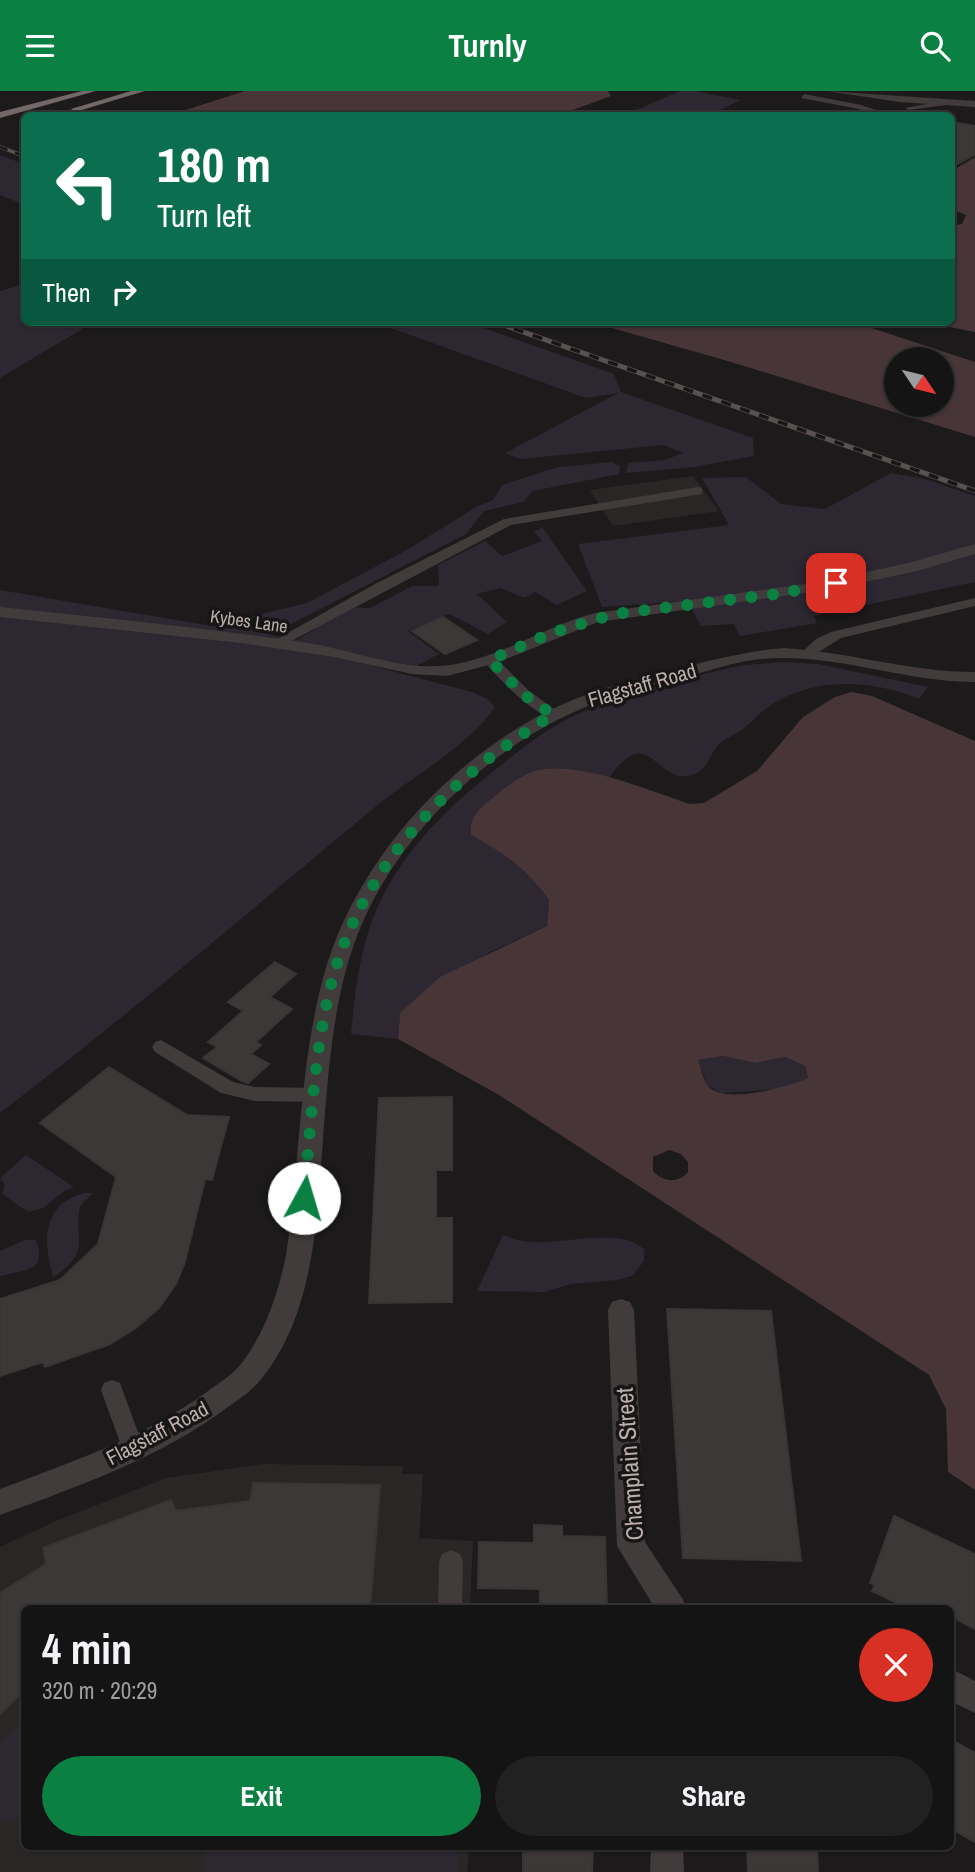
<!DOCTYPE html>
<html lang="en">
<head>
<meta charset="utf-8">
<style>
	body { margin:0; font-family:"Archivo Narrow",sans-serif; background:#222122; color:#f1f3f6; height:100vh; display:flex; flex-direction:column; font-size:26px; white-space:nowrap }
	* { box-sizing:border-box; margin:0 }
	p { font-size:23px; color:#9d9ea0 }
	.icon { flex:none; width:38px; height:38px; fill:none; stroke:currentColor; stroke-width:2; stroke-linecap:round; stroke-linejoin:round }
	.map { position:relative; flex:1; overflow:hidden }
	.details { position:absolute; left:21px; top:1514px; width:933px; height:245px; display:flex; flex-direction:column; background:#151414; border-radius:10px; box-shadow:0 2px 5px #0004,0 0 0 2px #343334 }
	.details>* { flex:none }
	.hud { position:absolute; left:21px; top:21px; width:934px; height:214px; border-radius:10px; box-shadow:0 2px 5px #0004,0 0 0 2px #343334; background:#0b6e4f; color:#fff; overflow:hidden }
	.needle { width:46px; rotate:125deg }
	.controls { position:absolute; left:884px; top:256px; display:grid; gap:14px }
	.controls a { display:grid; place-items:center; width:70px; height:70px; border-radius:50%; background:#151414; box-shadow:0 2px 5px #0004,0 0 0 2px #343334; font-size:35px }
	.pin { position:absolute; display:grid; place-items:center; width:60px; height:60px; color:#fff; margin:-30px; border-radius:14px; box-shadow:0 4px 10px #0006 }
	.me { position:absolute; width:77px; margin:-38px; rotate:6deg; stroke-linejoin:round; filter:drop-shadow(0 0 5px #0008) }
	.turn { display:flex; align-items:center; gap:24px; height:147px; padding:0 21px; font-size:32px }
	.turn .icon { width:91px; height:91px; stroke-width:2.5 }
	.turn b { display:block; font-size:49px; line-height:60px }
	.then { display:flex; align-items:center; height:66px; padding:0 21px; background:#0003; gap:14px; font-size:26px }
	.round { display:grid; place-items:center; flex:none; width:74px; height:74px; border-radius:37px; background:#222122 }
	.overview { display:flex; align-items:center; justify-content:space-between; height:119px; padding:0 21px }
	h1 { font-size:42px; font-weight:800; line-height:52px }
	.button { display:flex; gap:14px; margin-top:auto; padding:14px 21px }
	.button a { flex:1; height:80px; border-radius:42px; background:#0b8043; color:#fff; font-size:28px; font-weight:800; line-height:80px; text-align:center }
	.button a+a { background:#222122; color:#f1f3f6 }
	header { display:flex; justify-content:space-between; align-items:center; height:91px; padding:0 21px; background:#0b8043; color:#fff; font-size:32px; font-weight:800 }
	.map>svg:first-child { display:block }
</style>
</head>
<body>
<header><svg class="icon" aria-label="menu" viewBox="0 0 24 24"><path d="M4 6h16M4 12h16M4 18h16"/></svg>Turnly<svg class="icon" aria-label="search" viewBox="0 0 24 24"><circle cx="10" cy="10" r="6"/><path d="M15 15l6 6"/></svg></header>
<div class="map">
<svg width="975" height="1781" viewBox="0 0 975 1781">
	<rect width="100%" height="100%" fill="#1c1a1a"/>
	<g fill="#292726">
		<polygon points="693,385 719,420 613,435 590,399"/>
		<polygon points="263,1373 403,1375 402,1383 423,1383 419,1447 473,1450 470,1517 24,1517 24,1755 469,1755 467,1781 0,1781 0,1456 56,1430 166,1387"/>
	</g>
	<g fill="#2c2731">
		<polygon points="680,0 694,0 741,9 709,24 625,24"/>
		<polygon points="0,64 24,73 24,114 0,104"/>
		<polygon points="24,193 24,231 94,231 0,287 0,200"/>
		<polygon points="374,231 467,231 614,283 621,301 753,347 754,365 694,376 626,382 628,372 664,369 683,362 664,354 520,368 505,362 618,302 586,307"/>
		<path d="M612,371l8,4 -1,8 -86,17 -10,11 -39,9 -18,23 -196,101 27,5 53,-33 20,1 42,-22h27l-1,-21 47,-24 17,15 40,-15 -8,-9 8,-5 45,64 -30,14 -22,-13 -11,6 -23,-10 -24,6 30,28 -19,12 -39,-20 -41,17 31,23 -23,12 -92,-13 148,39 17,8 6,7c-27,40 -84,70 -121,101 -124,103 -246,207 -374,305v-523l212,36 95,-23 100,-53 69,-43 17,-7 9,-15 56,-18z"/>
		<polygon points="891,382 925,388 975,405 975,491 814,525 817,532 740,545 734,533 701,535 687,510 602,516 578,453 729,434 702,387 746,386 781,413 825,418"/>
		<path d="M782,571l36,2 110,23 -9,12c-46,-19 -101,-22 -145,4 -12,7 -21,18 -32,27 -7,5 -16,8 -23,14 -10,10 -11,27 -27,31 -38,11 -41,-56 -83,3l-22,-6 -116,63c34,19 55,33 78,65l-2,26 -57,26 -90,61 -2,26 -47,-5c4,-44 9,-89 28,-130 27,-59 76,-103 126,-142 21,-17 42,-33 66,-45 46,-20 109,-38 158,-49 17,-4 36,-4 53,-6z"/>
		<polygon points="723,965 755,972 785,966 805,975 808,988 782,998 721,1002 707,994 698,969"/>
		<polygon points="26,1064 74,1096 64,1100 43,1117 28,1121 2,1103 5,1094 0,1087"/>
		<path d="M85,1102h8l-13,13c-7,33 13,46 -27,71 -10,-36 -12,-73 32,-84z"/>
		<path d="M503,1144c8,3 18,7 27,7 32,3 90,-16 114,7v12l-12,15 -15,4 -47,4 -25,8 -68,-1z"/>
		<path d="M25,1149h11c12,32 -12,30 -36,36v-25z"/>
		<polygon points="24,1629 24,1731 0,1730 0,1652"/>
		<polygon points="206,1755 459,1755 458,1781 202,1781"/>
	</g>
	<g fill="#473538" fill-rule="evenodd">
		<polygon points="245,0 608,0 611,5 559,24 170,24"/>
		<polygon points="975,66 975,241 924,231 952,231 952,135 962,133 966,124 952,118 952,80"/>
		<path d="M591,231h262l122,40v75l-244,-75zM896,268h46v45h-46z"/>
		<path d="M851,601l21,4 103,45v749l-27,-18 -2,-63 -17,-34 -430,-280 -101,-56 2,-26 40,-36 107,-51 2,-26c-23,-32 -44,-46 -78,-65 -2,-19 9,-27 23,-38 14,-12 32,-26 51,-28 45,-4 102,21 145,35l14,-1 53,-32 46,-54 32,-20zM723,965l32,7 30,-6 20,9 3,12c-20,9 -83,27 -100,8 -5,-6 -7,-19 -10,-26zM669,1059l12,4 7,8v10c-10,12 -25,10 -35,-1v-14z"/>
	</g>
	<g fill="#3b3837" stroke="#383534" stroke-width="2">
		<polygon points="952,31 975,35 975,63 952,76"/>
		<polygon points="443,526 477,549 445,563 412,540"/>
		<polygon points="275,871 296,883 270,906 292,918 256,951 261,954 251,963 269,973 248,992 242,990 203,967 217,956 208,951 243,920 228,911"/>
		<polygon points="109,976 187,1024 229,1026 212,1089 205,1088 185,1171 176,1193 159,1217 136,1237 110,1253 45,1276 43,1271 0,1285 0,1208 60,1189 98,1153 116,1086 40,1032"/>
		<polygon points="452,1006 452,1079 436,1079 436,1127 452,1127 452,1211 369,1212 379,1007"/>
		<polygon points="667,1218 771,1220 801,1470 683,1467"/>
		<polygon points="253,1392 380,1394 370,1517 208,1514 199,1517 24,1517 24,1599 0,1623 0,1502 46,1473 43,1457 171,1409 176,1420 250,1410"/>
		<polygon points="894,1425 975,1463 975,1538 950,1525 950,1517 907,1517 872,1500 875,1494 870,1492"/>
		<polygon points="534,1434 562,1435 562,1445 605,1446 607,1517 548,1517 548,1514 540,1514 540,1498 478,1497 479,1451 534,1452"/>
		<polygon points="950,1648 975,1662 975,1751 950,1737"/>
		<polygon points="523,1755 593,1755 592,1781 523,1781"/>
		<polygon points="747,1755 817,1755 818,1781 748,1781"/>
	</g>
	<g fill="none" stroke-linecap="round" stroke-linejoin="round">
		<g fill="#413c3b" fill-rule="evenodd">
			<polygon points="804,3 861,14 891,24 870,23 859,18 801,7"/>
			<polygon points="943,10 946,14 909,19 905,17"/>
			<polygon points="698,396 702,397 702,403 511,434 280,556 270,556 268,553 375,493 504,428"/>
			<polygon points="975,507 975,515 841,547 814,564 809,565 802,561 816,548 831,541"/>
			<path d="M490,565l5,1 33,33 30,22 2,3 -2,3c-19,4 -63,-43 -75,-58z"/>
			<polygon points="161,949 233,991 255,996 315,997 322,999 324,1004 322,1009 315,1011 255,1010 221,1002 155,961 152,956 155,951"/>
			<polygon points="112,1289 120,1292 144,1358 141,1365 133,1369 125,1365 101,1299 104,1292"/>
			<polygon points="451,1459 460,1463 463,1471 462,1517 438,1517 439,1471 442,1463"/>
		</g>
		<g fill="#413c3b" fill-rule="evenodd">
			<polygon points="827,0 975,10 975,16 899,11"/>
			<path d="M784,557c65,4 126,24 191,24v10c-75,0 -147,-32 -222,-22 -22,3 -43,11 -65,16 -38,10 -77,19 -114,36 -91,41 -177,125 -215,219 -23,57 -29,121 -34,182 -8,89 -5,199 -68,271 -8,9 -19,16 -29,23 -68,51 -149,79 -228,108v-26c72,-27 145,-52 208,-98 11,-8 24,-16 33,-27 25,-33 36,-68 45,-108 14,-92 13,-188 37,-278 31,-114 122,-215 227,-268 41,-20 86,-31 130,-42 35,-9 68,-17 104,-20z"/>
			<polygon points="621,1208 630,1211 634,1219 645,1451 682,1507 687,1517 655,1517 617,1455 608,1219 612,1211"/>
			<polygon points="950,1577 975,1590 975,1622 950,1610"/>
			<polygon points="651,1755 683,1755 684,1781 650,1781"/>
		</g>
		<path fill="#413c3b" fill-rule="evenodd" d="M975,453v10l-58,17 -90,19 -229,32 -102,41 -49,13 -35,-2 -78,-17 -93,-14 -241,-26v-10c103,11 206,21 308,36 46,7 95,29 142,22 51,-7 95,-39 145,-52l232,-32 85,-19z"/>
		<g fill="#726867" fill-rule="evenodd">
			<polygon points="82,0 96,0 0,27 0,21"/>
			<polygon points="131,0 145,0 75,21 71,18"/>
		</g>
		<g stroke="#585150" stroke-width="3.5">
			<polyline id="rail-far1" points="0,56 24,65"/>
		</g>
		<g stroke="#585150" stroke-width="5">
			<polyline id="rail" points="495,231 975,400"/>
		</g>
		<use href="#rail-far1" stroke="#171515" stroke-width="2.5" stroke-dasharray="8" stroke-linecap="butt"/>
		<use href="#rail" stroke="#171515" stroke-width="3.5" stroke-dasharray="10" stroke-linecap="butt"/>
	</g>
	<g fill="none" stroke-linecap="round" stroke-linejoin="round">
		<path stroke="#0b8043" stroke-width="12" stroke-dasharray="0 21.6" d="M304,1107c7,-73 10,-150 29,-221 32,-115 120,-203 220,-262l-30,-21 -33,-34 61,-27 63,-19 162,-20 60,-11"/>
	</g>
	<g text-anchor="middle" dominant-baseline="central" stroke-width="7" stroke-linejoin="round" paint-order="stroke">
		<g font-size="18" fill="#bbadac" stroke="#171515">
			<text transform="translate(249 530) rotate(8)">Kybes Lane</text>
		</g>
		<g font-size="21" fill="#bbadac" stroke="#171515">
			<text transform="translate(642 594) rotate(-16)">Flagstaff Road</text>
			<text transform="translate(157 1342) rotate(-28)">Flagstaff Road</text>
		</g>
		<g font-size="24" fill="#bbadac" stroke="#171515">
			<text transform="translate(629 1373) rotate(-94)">Champlain Street</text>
		</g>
	</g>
</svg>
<div class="controls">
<a><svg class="needle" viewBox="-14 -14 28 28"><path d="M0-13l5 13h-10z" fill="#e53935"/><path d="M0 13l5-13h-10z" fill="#9d9ea0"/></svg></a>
</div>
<div class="pin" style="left:836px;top:492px;background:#d93025"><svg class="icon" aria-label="arrive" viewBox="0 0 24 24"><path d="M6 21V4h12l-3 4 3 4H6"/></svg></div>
<svg class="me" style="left:304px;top:1107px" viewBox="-20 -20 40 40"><circle r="19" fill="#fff"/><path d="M0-13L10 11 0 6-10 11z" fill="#0b8043"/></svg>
<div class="hud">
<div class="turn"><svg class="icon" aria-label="left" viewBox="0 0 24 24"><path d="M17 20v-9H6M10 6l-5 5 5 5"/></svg><div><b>180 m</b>Turn left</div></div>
<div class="then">Then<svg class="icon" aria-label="right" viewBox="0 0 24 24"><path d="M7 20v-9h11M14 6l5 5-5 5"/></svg></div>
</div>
<section class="details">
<div class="overview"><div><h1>4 min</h1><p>320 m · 20:29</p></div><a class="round" style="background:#d93025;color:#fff"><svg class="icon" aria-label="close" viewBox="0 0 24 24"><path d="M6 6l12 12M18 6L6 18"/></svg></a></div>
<div class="button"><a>Exit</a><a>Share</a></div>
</section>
</div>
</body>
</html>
